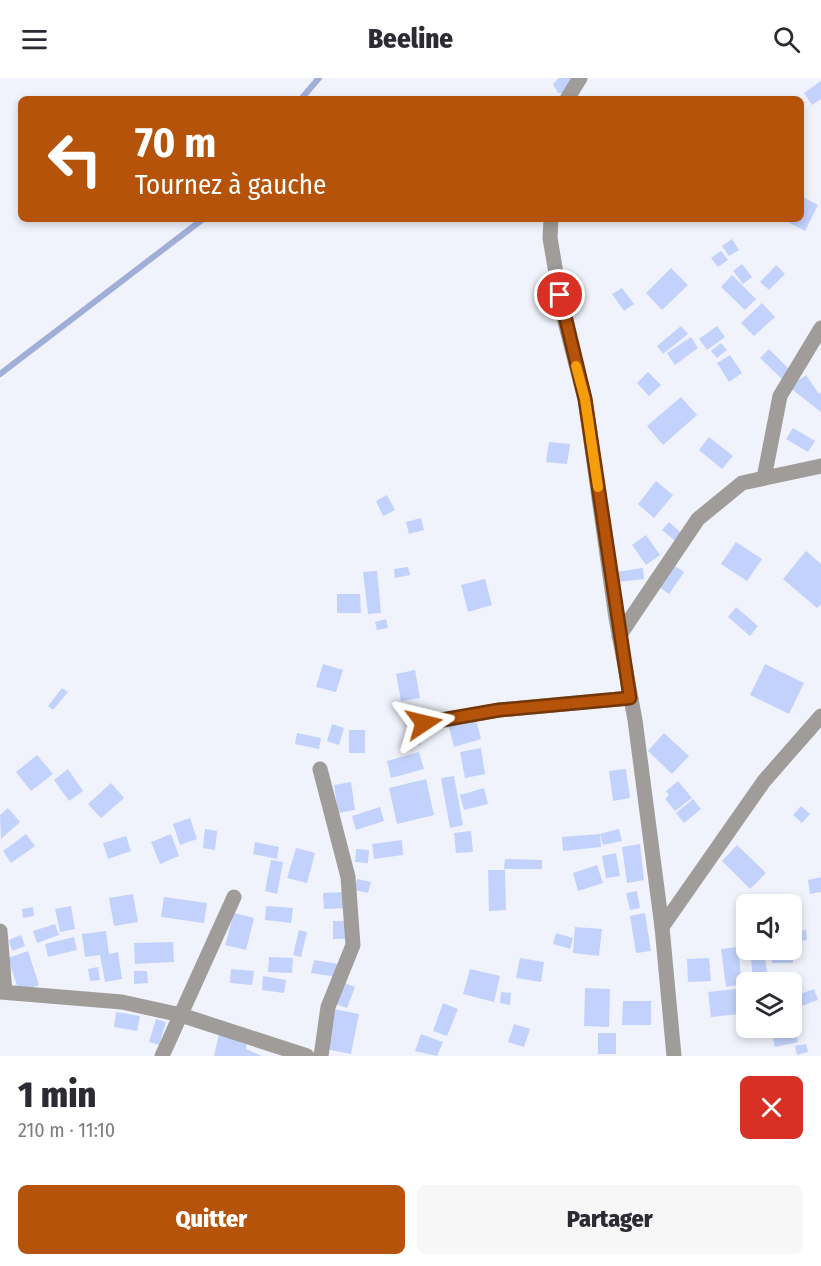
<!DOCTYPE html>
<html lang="fr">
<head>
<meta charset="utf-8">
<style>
	body { margin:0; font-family:"Fira Sans Condensed",sans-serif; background:#f7f7f7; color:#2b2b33; height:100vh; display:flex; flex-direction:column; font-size:22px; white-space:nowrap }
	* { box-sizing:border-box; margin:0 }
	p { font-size:20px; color:#7c7c81 }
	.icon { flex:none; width:33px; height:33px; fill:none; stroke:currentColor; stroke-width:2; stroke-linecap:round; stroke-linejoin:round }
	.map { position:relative; height:978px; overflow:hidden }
	.drawer { display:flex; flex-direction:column; background:#fff; flex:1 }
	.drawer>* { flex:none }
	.banner { position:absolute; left:18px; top:18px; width:786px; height:126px; border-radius:9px; box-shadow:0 3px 9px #0003; background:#b45309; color:#fff; overflow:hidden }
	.fabs { position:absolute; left:736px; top:816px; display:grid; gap:12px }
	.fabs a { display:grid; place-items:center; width:66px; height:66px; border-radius:9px; background:#fff; box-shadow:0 3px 9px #0003; font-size:30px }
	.pin { position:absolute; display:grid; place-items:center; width:51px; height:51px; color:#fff; margin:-26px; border:3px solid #fff; border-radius:50%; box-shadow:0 2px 6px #0007 }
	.me { position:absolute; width:66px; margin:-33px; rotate:80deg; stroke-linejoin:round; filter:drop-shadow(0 0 4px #0008) }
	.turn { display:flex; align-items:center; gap:21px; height:126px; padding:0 18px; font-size:27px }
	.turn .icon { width:78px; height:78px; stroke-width:2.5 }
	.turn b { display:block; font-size:42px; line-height:51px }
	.round { display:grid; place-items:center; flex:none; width:63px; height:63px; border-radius:9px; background:#f7f7f7 }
	.overview { display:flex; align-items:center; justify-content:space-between; height:102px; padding:0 18px }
	h1 { font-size:36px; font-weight:800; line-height:45px }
	.primary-button { display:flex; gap:12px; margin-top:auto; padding:12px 18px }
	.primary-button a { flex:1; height:69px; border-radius:9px; background:#b45309; color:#fff; font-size:24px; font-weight:800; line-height:69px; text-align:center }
	.primary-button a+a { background:#f7f7f7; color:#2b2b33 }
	header { display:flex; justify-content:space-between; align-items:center; height:78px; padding:0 18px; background:#fff; font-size:27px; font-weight:800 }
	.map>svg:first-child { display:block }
</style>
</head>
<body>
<header><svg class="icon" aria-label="menu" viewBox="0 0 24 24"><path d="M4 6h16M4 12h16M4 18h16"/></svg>Beeline<svg class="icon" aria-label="search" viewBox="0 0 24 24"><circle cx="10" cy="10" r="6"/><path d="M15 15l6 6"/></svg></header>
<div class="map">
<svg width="821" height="978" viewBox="0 0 821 978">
	<rect width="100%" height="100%" fill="#f0f3fc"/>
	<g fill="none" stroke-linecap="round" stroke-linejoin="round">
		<g stroke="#a1afd8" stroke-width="6">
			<polyline points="301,21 319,0"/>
			<polyline points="0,296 203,141"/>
		</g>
	</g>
	<g fill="#c3d2fc">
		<polygon points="559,0 574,0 563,15 558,15 553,6"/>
		<polygon points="821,3 821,21 812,27 804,15"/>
		<polygon points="801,118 818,127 805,153 782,141 801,141"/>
		<polygon points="732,161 739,172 729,178 722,168"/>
		<polygon points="721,173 728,182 718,189 711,180"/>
		<polygon points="742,186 752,199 743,206 733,193"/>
		<polygon points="776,187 785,196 769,212 760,204"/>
		<polygon points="671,190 688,207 662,232 646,215"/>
		<polygon points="732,197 756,221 745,232 721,209"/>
		<polygon points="622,210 634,226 624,233 612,216"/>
		<polygon points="762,225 775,239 754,258 741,245"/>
		<polygon points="681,248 688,256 663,276 657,268"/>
		<polygon points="717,248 725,259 707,272 699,261"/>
		<polygon points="691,259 698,270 675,287 667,275"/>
		<polygon points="721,265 727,272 717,280 711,273"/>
		<polygon points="769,271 791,293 783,302 760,280"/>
		<polygon points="730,277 742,295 729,304 717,285"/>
		<polygon points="648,294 661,307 649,318 637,305"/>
		<polygon points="806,297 819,316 821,314 821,334 789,309"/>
		<polygon points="681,319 697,337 663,367 647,348"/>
		<polygon points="793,350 815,363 808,374 786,361"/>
		<polygon points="709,359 733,378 722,391 699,372"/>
		<polygon points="549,364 570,366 567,386 546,384"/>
		<polygon points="656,403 673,417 654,440 638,426"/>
		<polygon points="387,417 395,432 383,438 376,423"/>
		<polygon points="421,440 424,452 409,456 406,444"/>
		<polygon points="669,444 687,460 680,467 662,452"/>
		<polygon points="646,457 660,477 646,487 632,467"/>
		<polygon points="736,464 762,481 747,503 721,486"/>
		<polygon points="806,473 821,486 821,526 817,530 783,501"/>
		<polygon points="673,487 684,494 669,516 659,509"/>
		<polygon points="408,489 410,497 395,500 394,491"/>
		<polygon points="643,490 644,501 617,504 616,494"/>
		<polygon points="377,493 381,535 368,536 363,494"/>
		<polygon points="485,501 492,527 468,534 461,507"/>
		<polygon points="337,516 360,516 361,535 337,535"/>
		<polygon points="736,529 758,548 750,558 728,539"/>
		<polygon points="386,541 388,550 377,552 375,544"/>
		<polygon points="323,586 343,592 336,614 316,609"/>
		<polygon points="765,586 804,605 789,636 750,617"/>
		<polygon points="415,592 420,620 401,623 396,596"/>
		<polygon points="62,610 68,614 53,632 48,628"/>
		<polygon points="476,641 481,661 454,669 449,649"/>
		<polygon points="419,645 421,667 409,668 407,646"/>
		<polygon points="332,646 344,650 339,667 327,663"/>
		<rect x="349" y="652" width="16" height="23"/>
		<polygon points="297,655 321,660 319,671 295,666"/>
		<polygon points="664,655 689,678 672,696 648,673"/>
		<polygon points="481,670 485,696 465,700 460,674"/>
		<polygon points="419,674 424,691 391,700 387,683"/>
		<polygon points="37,677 53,696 31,713 16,694"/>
		<polygon points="68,691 83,713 69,723 54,702"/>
		<polygon points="626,691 630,720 613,723 609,693"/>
		<polygon points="454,698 463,747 450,750 441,700"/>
		<polygon points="426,701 434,737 397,746 389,710"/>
		<polygon points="678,703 692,720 675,733 665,721 669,717 666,713"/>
		<polygon points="351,704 355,732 338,735 334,707"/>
		<polygon points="111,705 124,720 101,740 88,726"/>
		<polygon points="484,710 488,726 464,732 460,717"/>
		<polygon points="693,721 701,731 684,745 676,735"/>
		<polygon points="801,728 810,736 802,745 793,737"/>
		<polygon points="380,729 384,743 356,752 352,738"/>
		<polygon points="8,730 20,744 1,761 0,737"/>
		<polygon points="190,740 197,761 180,767 173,746"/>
		<polygon points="205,751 217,753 215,772 203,770"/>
		<polygon points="619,751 622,763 603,767 600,756"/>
		<polygon points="471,753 473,774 456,775 454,755"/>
		<polygon points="26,756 35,768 11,785 3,773"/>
		<polygon points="171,756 179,778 160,786 151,764"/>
		<polygon points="600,756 601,769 563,773 562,759"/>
		<polygon points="126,758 131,773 108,781 103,765"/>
		<polygon points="402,762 403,777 374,781 372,766"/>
		<polygon points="255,764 279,769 277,781 253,776"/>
		<polygon points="640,766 644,802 627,805 622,769"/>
		<polygon points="737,767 766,795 750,811 722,783"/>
		<polygon points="296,770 315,775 307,805 287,800"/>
		<polygon points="356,771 369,772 368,785 355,784"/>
		<polygon points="616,775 620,798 606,800 602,778"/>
		<polygon points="505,781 542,782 542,791 504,791"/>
		<polygon points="271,782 283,784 277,816 265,813"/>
		<polygon points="597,787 603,805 578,813 573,795"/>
		<polygon points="488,792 505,792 506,832 489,833"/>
		<polygon points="821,799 821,814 810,816 808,802"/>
		<polygon points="357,801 371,804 368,815 355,812"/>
		<polygon points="637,813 640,830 630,832 626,815"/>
		<polygon points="346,814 347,830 324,831 323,815"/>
		<polygon points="133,816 138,844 114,848 109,820"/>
		<polygon points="164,819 207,825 204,845 161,839"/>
		<polygon points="71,828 75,851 60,854 55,831"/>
		<polygon points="266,828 293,830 291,845 265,842"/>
		<polygon points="33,829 34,838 23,840 22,831"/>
		<polygon points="234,835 254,840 246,872 225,867"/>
		<polygon points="645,835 651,873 636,875 630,838"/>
		<rect x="333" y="843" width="15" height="18"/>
		<polygon points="55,846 59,857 37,865 33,853"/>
		<polygon points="575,849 602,851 599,878 573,875"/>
		<polygon points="299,852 307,854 301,879 293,877"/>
		<polygon points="806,852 807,862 792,864 792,854"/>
		<polygon points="106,853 109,876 118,874 122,901 105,904 100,877 85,879 82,856"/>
		<polygon points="556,855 573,860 570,871 553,866"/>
		<polygon points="21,857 25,868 12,873 9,862"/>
		<polygon points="74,859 77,872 48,879 45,866"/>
		<polygon points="173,864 174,884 135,886 134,865"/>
		<polygon points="738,869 742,906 726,909 721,871"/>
		<polygon points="771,872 793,872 793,885 772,885"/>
		<polygon points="28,873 39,907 19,914 8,880"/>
		<polygon points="269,879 293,880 292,895 268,894"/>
		<polygon points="765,879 768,904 753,904 751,880"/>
		<polygon points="520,880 544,884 541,904 516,900"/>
		<polygon points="709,880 711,903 688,904 687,881"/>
		<polygon points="314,882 339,886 337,899 311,895"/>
		<polygon points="98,889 100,902 90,903 88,891"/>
		<polygon points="231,891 254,893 252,907 230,905"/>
		<polygon points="470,891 500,898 494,924 463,916"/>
		<polygon points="134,893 147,893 148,905 134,906"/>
		<polygon points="263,898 286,902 284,915 262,912"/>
		<polygon points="340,903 355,909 347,930 332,925"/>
		<polygon points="585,910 610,911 609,949 584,948"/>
		<polygon points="737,911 739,936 711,939 708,914"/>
		<polygon points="814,911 818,922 796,930 792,919"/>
		<polygon points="501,914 511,915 510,927 500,925"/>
		<polygon points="623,923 651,923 651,947 622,947"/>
		<polygon points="443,925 458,931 447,958 433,953"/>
		<polygon points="334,931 359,936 351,976 326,971"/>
		<polygon points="116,934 140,938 137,953 114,949"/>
		<polygon points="156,941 166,944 159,967 149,964"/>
		<polygon points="514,946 530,951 524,969 508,964"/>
		<polygon points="794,946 798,964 775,969 771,951 792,950"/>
		<rect x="598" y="955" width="18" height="21"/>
		<polygon points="219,956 247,963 246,971 262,978 214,978"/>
		<polygon points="421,956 443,964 437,978 415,973"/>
		<polygon points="806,966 808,974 797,977 795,968"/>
	</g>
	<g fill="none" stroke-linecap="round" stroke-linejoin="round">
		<g stroke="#9f9c99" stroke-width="15">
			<polyline points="567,21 580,0"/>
			<polyline points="551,141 550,160 563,236 585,321 616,540 635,642 662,849 674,978"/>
			<polyline points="764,400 780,318 821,250"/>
			<polyline points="619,558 698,441 742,405 821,388"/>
			<polyline points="425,646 499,632 630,620"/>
			<polyline points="320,691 348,799 353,867 328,929 321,978"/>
			<polyline points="662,849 764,703 821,638"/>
			<polyline points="0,853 5,914"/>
			<polyline points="0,914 122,924 181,937 307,978"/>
			<polyline points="162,978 234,819"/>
		</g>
	</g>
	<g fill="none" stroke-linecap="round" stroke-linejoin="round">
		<g stroke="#753606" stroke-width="15">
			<polyline id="route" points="424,645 499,632 630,620 585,321 560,217"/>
		</g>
		<use href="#route" stroke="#b45309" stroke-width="10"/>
		<polyline stroke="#f59e0b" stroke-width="10" points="576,288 585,321 598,409"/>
	</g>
</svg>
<div class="fabs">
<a><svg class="icon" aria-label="sound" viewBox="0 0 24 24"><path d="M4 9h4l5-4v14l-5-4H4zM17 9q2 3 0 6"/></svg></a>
<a><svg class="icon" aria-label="layers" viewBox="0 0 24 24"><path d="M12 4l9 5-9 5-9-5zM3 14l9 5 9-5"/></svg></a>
</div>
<div class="pin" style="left:560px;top:217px;background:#d93025"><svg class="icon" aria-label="arrive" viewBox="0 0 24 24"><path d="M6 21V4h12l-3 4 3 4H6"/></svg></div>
<svg class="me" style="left:424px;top:645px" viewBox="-20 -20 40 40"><path d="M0-17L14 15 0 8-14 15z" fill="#b45309" stroke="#fff" stroke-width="4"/></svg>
<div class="banner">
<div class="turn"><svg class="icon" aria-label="left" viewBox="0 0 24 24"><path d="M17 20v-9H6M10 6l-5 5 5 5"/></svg><div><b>70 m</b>Tournez à gauche</div></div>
</div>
</div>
<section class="drawer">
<div class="overview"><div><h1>1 min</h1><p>210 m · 11:10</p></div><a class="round" style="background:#d93025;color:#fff"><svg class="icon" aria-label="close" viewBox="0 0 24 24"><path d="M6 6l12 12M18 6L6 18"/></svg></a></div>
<div class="primary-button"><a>Quitter</a><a>Partager</a></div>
</section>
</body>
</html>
